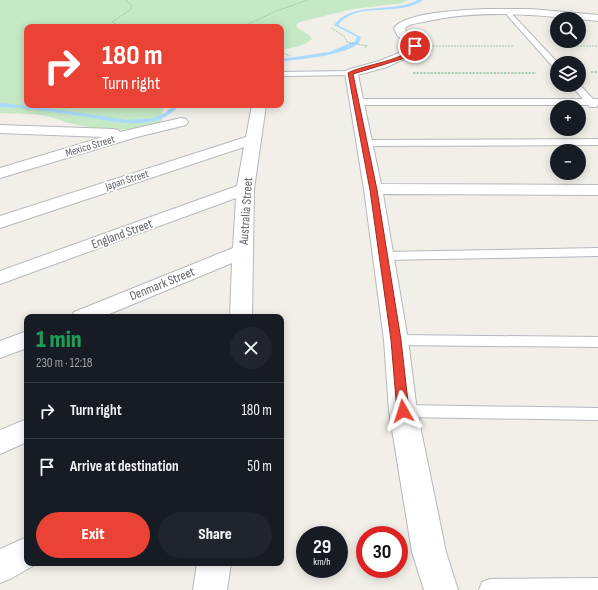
<!DOCTYPE html>
<html lang="en">
<head>
<meta charset="utf-8">
<style>
	body { margin:0; font-family:"Sofia Sans Condensed",sans-serif; background:#20242c; color:#f1f3f6; height:100vh; display:flex; flex-direction:column; font-size:15px; white-space:nowrap }
	* { box-sizing:border-box; margin:0 }
	p { font-size:13px; color:#9ea1a6 }
	.icon { flex:none; width:22px; height:22px; fill:none; stroke:currentColor; stroke-width:2; stroke-linecap:round; stroke-linejoin:round }
	.map { position:relative; flex:1; overflow:hidden }
	.side { position:absolute; left:24px; top:314px; width:260px; height:252px; display:flex; flex-direction:column; background:#171b24; border-radius:8px; box-shadow:0 2px 10px #0003 }
	.side>* { flex:none }
	.guide { position:absolute; left:24px; top:24px; width:260px; height:84px; border-radius:8px; box-shadow:0 2px 10px #0003; background:#ea4335; color:#fff; overflow:hidden }
	.controls { position:absolute; left:550px; top:12px; display:grid; gap:8px }
	.controls a { display:grid; place-items:center; width:36px; height:36px; border-radius:50%; background:#171b24; box-shadow:0 2px 10px #0003; font-size:20px }
	.speed { position:absolute; left:296px; top:526px; display:flex; gap:8px; font-size:20px; font-weight:700; text-align:center }
	.speed>* { display:grid; place-content:center; width:52px; height:52px; border-radius:50%; background:#171b24; box-shadow:0 2px 10px #0003; line-height:1 }
	.speed small { font-size:10px; font-weight:400 }
	.speed .limit { border:6px solid #d22; background:#fff; color:#111 }
	.pin { position:absolute; display:grid; place-items:center; width:34px; height:34px; color:#fff; margin:-17px; border:2px solid #fff; border-radius:50%; box-shadow:0 1px 4px #0007 }
	.me { position:absolute; width:44px; margin:-22px; rotate:354deg; stroke-linejoin:round; filter:drop-shadow(0 0 3px #0008) }
	.turn { display:flex; align-items:center; gap:14px; height:84px; padding:0 12px; font-size:18px }
	.turn .icon { width:52px; height:52px; stroke-width:2.5 }
	.turn b { display:block; font-size:28px; line-height:34px }
	.round { display:grid; place-items:center; flex:none; width:42px; height:42px; border-radius:21px; background:#20242c }
	.overview { display:flex; align-items:center; justify-content:space-between; height:68px; padding:0 12px }
	h1 { font-size:24px; font-weight:800; line-height:30px; color:#1e9e55 }
	.primary-button { display:flex; gap:8px; margin-top:auto; padding:8px 12px }
	.primary-button a { flex:1; height:46px; border-radius:24px; background:#ea4335; color:#fff; font-size:16px; font-weight:800; line-height:46px; text-align:center }
	.primary-button a+a { background:#20242c; color:#f1f3f6 }
	ul { padding:0; list-style:none }
	li { display:flex; align-items:center; gap:12px; height:56px; padding:0 12px; border-top:1px solid #363941 }
	li div { flex:1 }
	li b { display:block; font-size:15px }
	li em { font-style:normal }
	.map>svg:first-child { display:block }
</style>
</head>
<body>
<div class="map">
<svg width="598" height="590" viewBox="0 0 598 590">
	<rect width="100%" height="100%" fill="#f1efe8"/>
	<path fill="#c5e8c5" d="M0,0h408l-5,3 -50,6 -49,12 -6,2 -2,4 13,8 3,4c-8,7 -20,9 -31,11v-23h-254v78h136l-1,16c-28,12 -60,10 -89,3 -11,-2 -21,-8 -33,-9 -13,-2 -27,-1 -40,-2z"/>
	<g fill="none" stroke-linecap="round" stroke-linejoin="round">
		<g fill="#aadaff" fill-rule="evenodd">
			<path d="M418,0h5c-24,18 -66,0 -85,25l23,12c0,1 -2,5 -2,6 -12,12 -61,17 -78,18v-2l48,-7 26,-11 2,-4 -23,-12c20,-25 58,-11 84,-25z"/>
			<path d="M0,103l46,5 82,12 26,-2 11,-5 9,-8h6c-27,31 -72,14 -107,10 -24,-4 -49,-7 -73,-8z"/>
		</g>
		<g stroke="#b5b8bc" stroke-width="2">
			<g id="service">
				<polygon points="506,12 510,12 558,63 557,63 557,68 554,68 506,14"/>
				<polygon points="351,71 355,73 354,75 281,76 281,72"/>
				<polygon points="579,84 593,99 598,99 598,105 596,107 590,107 588,105 356,105 352,102 356,99 583,99 571,85"/>
				<polygon points="598,139 598,145 364,146 359,143 364,140"/>
				<polygon points="598,248 598,256 383,260 378,259 377,256 378,253 383,252"/>
				<polygon points="396,335 598,337 598,347 396,345 391,344 388,340 391,336"/>
				<polygon points="403,405 598,408 598,420 403,417 397,416 394,411 397,406"/>
				<polygon points="598,578 598,590 479,590 482,582 490,579"/>
			</g>
		</g>
		<g stroke="#b5b8bc" stroke-width="2">
			<g id="minor">
				<path d="M484,9h47l67,6v6c-56,-6 -115,-12 -170,0 -8,2 -17,2 -23,7l1,4 15,14 -2,6 -32,15 -29,8 23,109 217,1v10l-215,-1 25,146 9,71 29,141 12,38h-34l-12,-38 -23,-141 -5,-71 -20,-151 -19,-116 2,-3 32,-9 30,-12v-2l-12,-12 -3,-7c11,-16 70,-18 90,-19z"/>
				<polygon points="252,105 266,105 254,189 252,317 230,317 232,263 102,317 71,317 74,312 233,248 236,198 0,284 0,271 237,186 244,147 0,228 0,216 246,137"/>
				<polygon points="181,118 186,119 188,122 186,125 137,137 0,178 0,168 103,137 0,133 0,125 113,129 118,130 120,132"/>
				<polygon points="27,331 27,348 0,358 0,341"/>
				<polygon points="27,419 27,442 0,454 0,430"/>
				<polygon points="27,537 27,563 38,563 12,578 0,583 0,549"/>
				<polygon points="197,563 231,563 227,590 193,590"/>
			</g>
		</g>
		<g stroke="#9cc7a9" stroke-width="1" stroke-dasharray="2 1" stroke-linecap="butt">
			<polyline points="121,27 112,22 130,10 132,6 126,0"/>
			<polyline points="242,27 276,11 308,0"/>
			<polyline points="331,28 344,36 347,42 367,46 364,48"/>
			<polyline points="433,46 514,46"/>
			<polyline points="565,46 598,46"/>
			<polyline points="281,52 290,56"/>
		</g>
		<g stroke="#9cc7a9" stroke-width="1.5" stroke-dasharray="2.5 1" stroke-linecap="butt">
			<polyline points="591,72 598,72"/>
			<polyline points="413,73 536,73"/>
		</g>
		<use href="#service" fill="#fff" fill-rule="evenodd"/>
		<use href="#minor" fill="#fff" fill-rule="evenodd"/>
	</g>
	<path fill="#ea4335" stroke="#982c22" d="M413,45h3l1,5 -12,8 -52,16 24,116 24,150 8,71 -2,3 -4,1 -4,-1 -2,-3 -6,-71 -21,-150 -22,-117c13,-8 62,-13 65,-28z"/>
	<g text-anchor="middle" dominant-baseline="central" stroke-width="3.5" stroke-linejoin="round" paint-order="stroke">
		<g font-size="11" fill="#5f6368" stroke="#fff">
			<text transform="translate(90 146) rotate(-17)">Mexico Street</text>
			<text transform="translate(127 180) rotate(-18)">Japan Street</text>
		</g>
		<g font-size="13" fill="#5f6368" stroke="#fff">
			<text transform="translate(246 211) rotate(-86)">Australia Street</text>
			<text transform="translate(122 234) rotate(-20)">England Street</text>
			<text transform="translate(162 284) rotate(-22)">Denmark Street</text>
		</g>
	</g>
</svg>
<div class="controls">
<a><svg class="icon" aria-label="search" viewBox="0 0 24 24"><circle cx="10" cy="10" r="6"/><path d="M15 15l6 6"/></svg></a>
<a><svg class="icon" aria-label="layers" viewBox="0 0 24 24"><path d="M12 4l9 5-9 5-9-5zM3 14l9 5 9-5"/></svg></a>
<a>+</a>
<a>−</a>
</div>
<div class="speed"><div>29<small>km/h</small></div><div class="limit">30</div></div>
<div class="pin" style="left:415px;top:46px;background:#d93025"><svg class="icon" aria-label="arrive" viewBox="0 0 24 24"><path d="M6 21V4h12l-3 4 3 4H6"/></svg></div>
<svg class="me" style="left:403px;top:411px" viewBox="-20 -20 40 40"><path d="M0-17L14 15 0 8-14 15z" fill="#ea4335" stroke="#fff" stroke-width="4"/></svg>
<div class="guide">
<div class="turn"><svg class="icon" aria-label="right" viewBox="0 0 24 24"><path d="M7 20v-9h11M14 6l5 5-5 5"/></svg><div><b>180 m</b>Turn right</div></div>
</div>
<section class="side">
<div class="overview"><div><h1>1 min</h1><p>230 m · 12:18</p></div><a class="round"><svg class="icon" aria-label="close" viewBox="0 0 24 24"><path d="M6 6l12 12M18 6L6 18"/></svg></a></div>
<ul>
<li><svg class="icon" aria-label="right" viewBox="0 0 24 24"><path d="M7 20v-9h11M14 6l5 5-5 5"/></svg><div><b>Turn right</b></div><em>180 m</em></li>
<li><svg class="icon" aria-label="arrive" viewBox="0 0 24 24"><path d="M6 21V4h12l-3 4 3 4H6"/></svg><div><b>Arrive at destination</b></div><em>50 m</em></li>
</ul>
<div class="primary-button"><a>Exit</a><a>Share</a></div>
</section>
</div>
</body>
</html>
